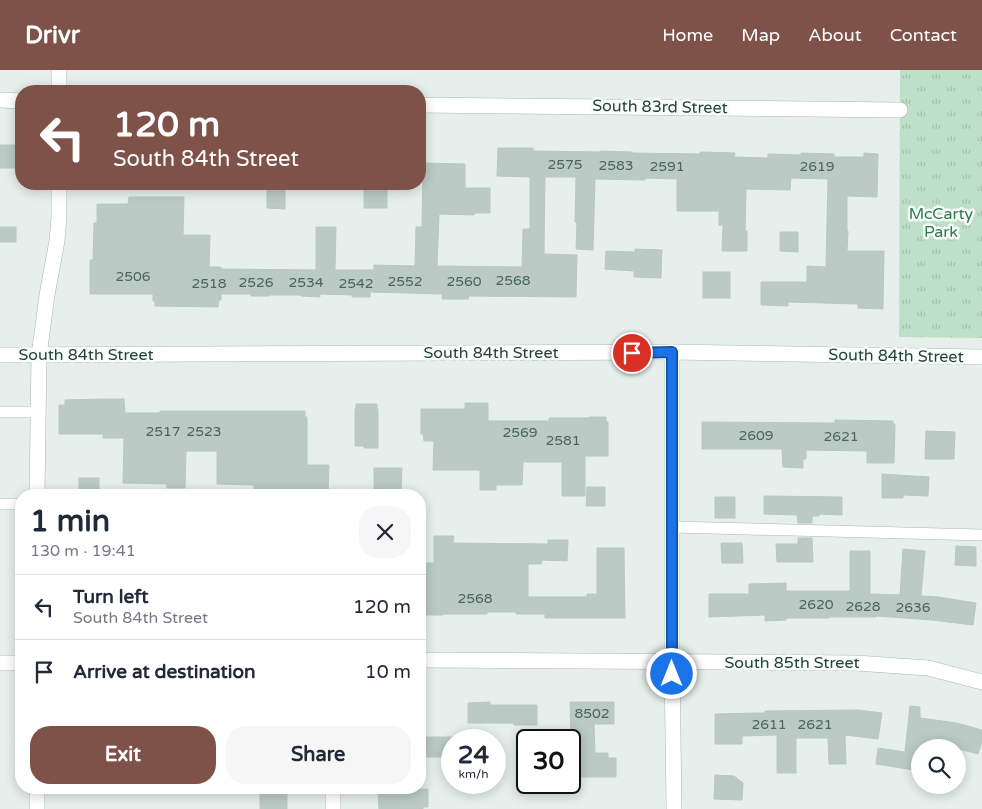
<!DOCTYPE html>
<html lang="en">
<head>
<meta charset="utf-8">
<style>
	body { margin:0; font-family:"Varela Round",sans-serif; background:#f6f6f7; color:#1f2937; height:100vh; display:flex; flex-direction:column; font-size:19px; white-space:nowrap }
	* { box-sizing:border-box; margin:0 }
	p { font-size:16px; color:#747a83 }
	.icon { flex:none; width:28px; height:28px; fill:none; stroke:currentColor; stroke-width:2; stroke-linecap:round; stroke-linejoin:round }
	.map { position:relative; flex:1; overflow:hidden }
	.details { position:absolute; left:15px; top:419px; width:411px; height:305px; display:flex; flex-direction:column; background:#fff; border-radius:20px; box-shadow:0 2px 12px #0003 }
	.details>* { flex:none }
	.guide { position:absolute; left:15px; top:15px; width:411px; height:105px; border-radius:20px; box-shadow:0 2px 12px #0003; background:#7f5249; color:#fff; overflow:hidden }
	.controls { position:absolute; left:911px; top:669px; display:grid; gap:10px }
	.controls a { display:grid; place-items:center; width:55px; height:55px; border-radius:50%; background:#fff; box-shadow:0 2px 12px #0003; font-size:25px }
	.speed { position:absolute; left:441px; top:659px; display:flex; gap:10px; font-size:25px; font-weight:700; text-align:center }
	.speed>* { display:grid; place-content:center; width:65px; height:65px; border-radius:50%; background:#fff; box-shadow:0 2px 12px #0003; line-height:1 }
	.speed small { font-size:12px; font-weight:400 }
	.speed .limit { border:2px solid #111; border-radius:8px; background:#fff; color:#111 }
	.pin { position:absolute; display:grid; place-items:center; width:42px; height:42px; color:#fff; margin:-21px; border:2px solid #fff; border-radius:50%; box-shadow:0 1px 5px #0007 }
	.me { position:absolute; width:55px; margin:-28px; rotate:0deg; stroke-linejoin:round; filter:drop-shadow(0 0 4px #0008) }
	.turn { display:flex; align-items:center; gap:18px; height:105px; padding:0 15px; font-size:22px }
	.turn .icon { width:65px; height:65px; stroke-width:2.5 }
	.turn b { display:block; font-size:35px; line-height:42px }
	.round { display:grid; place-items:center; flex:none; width:52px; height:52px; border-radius:20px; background:#f6f6f7 }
	.summary { display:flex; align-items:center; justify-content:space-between; height:85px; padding:0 15px }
	h1 { font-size:30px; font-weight:700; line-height:38px }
	.button { display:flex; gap:10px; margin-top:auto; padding:10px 15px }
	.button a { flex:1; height:58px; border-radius:20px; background:#7f5249; color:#fff; font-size:20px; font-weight:700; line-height:58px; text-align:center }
	.button a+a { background:#f6f6f7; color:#1f2937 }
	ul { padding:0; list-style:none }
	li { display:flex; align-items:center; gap:15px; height:65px; padding:0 15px; border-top:1px solid #e0e1e3 }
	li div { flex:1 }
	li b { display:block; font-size:19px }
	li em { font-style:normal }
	header { display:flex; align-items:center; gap:30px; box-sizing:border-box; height:70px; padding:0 25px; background:#7f5249; color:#fff }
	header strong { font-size:24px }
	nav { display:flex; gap:28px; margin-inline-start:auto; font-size:18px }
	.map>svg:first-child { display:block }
</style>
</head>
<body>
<header>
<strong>Drivr</strong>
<nav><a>Home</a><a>Map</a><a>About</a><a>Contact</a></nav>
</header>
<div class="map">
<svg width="982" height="739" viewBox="0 0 982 739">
	<defs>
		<pattern id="park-tufts" width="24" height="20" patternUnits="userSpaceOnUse" patternTransform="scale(1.25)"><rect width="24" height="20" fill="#bfe0c8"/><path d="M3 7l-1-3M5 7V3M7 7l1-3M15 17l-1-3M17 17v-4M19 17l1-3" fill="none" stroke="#a4c1ad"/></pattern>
	</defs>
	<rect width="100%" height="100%" fill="#e6efeb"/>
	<polygon fill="url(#park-tufts)" points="900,0 982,0 982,268 899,267"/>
	<g fill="#bbcac4" stroke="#b8c9c2">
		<polygon points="0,75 15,75 15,81 21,81 21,98 0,98"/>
		<polygon points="498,78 533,78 533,81 600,82 600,81 632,82 632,83 700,84 700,82 735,83 734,87 768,88 768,84 801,85 801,83 834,84 834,87 864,87 864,83 878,84 877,127 847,126 847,161 848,161 847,181 884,181 883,239 858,238 858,234 788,232 788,236 761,235 761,212 807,212 807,196 826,197 828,109 791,108 790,120 746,119 745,161 747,161 747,181 722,181 723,155 719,155 719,141 677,141 677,109 645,108 645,110 595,109 593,180 576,179 577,152 575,152 576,107 545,107 544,184 577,185 576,227 469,226 468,229 442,229 442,224 370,222 370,227 352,227 352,225 320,224 320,227 301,226 301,225 269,225 269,226 251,226 251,224 221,224 221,230 219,230 218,237 155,236 155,231 153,231 153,224 90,224 90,190 93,190 94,153 97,153 97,134 128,134 129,127 184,127 183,165 210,165 209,197 221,197 221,199 316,200 316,157 336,157 335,200 374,200 374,195 415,196 416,157 422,157 423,93 465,94 465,118 490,118 490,143 474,143 474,145 439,144 437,196 522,197 523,159 530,159 530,107 497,106"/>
		<polygon points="267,118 285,118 285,139 267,138"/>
		<rect x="364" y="119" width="23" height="19"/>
		<rect x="0" y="157" width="16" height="15"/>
		<polygon points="780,162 798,162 798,182 780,181"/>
		<polygon points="635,179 662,180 661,208 634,207 634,201 605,199 606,181 635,182"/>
		<rect x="703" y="202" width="27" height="26"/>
		<polygon points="104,329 124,329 125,343 160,343 160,341 305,341 305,347 307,347 307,395 329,395 328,424 282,423 282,425 254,424 254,415 217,414 217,381 186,381 185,418 167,418 167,414 123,413 124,368 103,368 103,364 59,364 59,335 65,335 65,330"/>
		<polygon points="465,333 488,333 488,351 549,351 549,348 589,348 589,347 606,347 606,352 608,352 608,386 585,386 585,426 562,426 562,392 523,392 522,415 496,415 496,420 480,420 480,400 433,400 434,371 424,371 423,364 421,364 421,339 465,339"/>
		<polygon points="356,334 377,334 377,339 378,339 378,378 364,378 364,376 355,376 355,339 356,339"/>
		<polygon points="835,350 893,351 893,354 895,354 894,393 867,393 867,381 806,380 806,389 803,389 803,398 783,397 782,379 702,379 702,352 835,353"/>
		<polygon points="926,361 955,362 954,389 925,389"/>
		<polygon points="374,398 402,398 401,419 374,419"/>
		<polygon points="882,404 929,407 928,426 903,425 903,428 882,428"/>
		<rect x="79" y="408" width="20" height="17"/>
		<polygon points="587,417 605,417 605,436 586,436"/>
		<polygon points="764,426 842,427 842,445 819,444 819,446 812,446 812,453 798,453 797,445 764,444"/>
		<rect x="715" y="427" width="20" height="21"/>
		<polygon points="434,466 454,466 453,473 548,474 548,470 568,470 567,491 542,490 541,494 528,494 528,527 587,527 587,524 597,524 597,478 624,478 625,548 545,548 545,544 516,544 516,542 487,542 487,544 443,544 443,545 420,545 420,493 434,493"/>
		<polygon points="798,468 812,468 813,492 777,492 776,474 798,474"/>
		<polygon points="721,473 742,473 743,493 722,493"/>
		<polygon points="956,476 976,477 976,496 955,495"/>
		<polygon points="903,479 925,481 921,526 938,527 976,533 973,555 932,550 876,546 876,547 829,547 829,548 786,548 786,550 765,551 765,545 709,547 709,524 749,524 749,514 786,513 786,521 850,521 850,481 870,481 870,524 900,525"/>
		<polygon points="490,632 490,635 537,635 537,655 514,655 513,653 468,653 468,633"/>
		<polygon points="570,632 614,632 614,654 594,654 595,683 608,683 608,688 616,688 616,707 578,707 577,670 571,670"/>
		<polygon points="910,636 920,637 920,648 957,653 982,660 982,671 978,684 933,672 933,677 920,676 920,701 876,694 878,678 905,682"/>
		<polygon points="858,640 882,643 878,669 845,665 846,694 829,694 828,668 796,668 796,703 777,703 777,665 742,666 742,674 715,674 715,644 755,643 765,643 765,641"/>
		<rect x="420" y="667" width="32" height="20"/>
		<polygon points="715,705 734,706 743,713 742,730 714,729"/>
		<rect x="260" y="718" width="27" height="21"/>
		<polygon points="428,719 428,737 423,737 423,739 379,739 378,720"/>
	</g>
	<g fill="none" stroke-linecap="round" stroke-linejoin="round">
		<g stroke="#a8b8b2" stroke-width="12">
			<g id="lane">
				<polyline points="0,342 38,342"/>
				<polyline points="0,434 21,434"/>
				<polyline points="672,457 982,465"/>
			</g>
		</g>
		<g stroke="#a8b8b2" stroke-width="16">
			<g id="street">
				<polyline points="59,0 59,21"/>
				<polyline points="0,30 21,31"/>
				<polyline points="420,35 900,40"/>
				<polyline points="672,282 672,592 674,739"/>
				<polyline points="37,425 39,286 47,225 57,171 59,147 59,114"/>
				<polyline points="420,590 856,593 928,598 982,612"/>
				<polyline points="0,593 21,593"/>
				<polyline points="333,718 333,739"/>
				<polyline points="37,739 37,718"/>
			</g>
		</g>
		<g stroke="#a4bbb3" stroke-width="16">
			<polyline id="secondary" points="0,285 672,282 982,287"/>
		</g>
		<use href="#lane" stroke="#fff" stroke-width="11"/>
		<use href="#street" stroke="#fff" stroke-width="15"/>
		<use href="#secondary" stroke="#fff" stroke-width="15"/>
	</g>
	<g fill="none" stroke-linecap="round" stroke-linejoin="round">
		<g stroke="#114b97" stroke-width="12">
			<polyline id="route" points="632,283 672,282 672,604"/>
		</g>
		<use href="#route" stroke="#1a73e8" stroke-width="9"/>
	</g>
	<g text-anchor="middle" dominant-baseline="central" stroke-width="5" stroke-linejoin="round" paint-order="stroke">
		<g font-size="14" fill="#4a645c">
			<text x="565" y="94">2575</text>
			<text x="616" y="95">2583</text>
			<text x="667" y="96">2591</text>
			<text x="817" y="96">2619</text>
			<text x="133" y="206">2506</text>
			<text x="513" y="210">2568</text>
			<text x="405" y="211">2552</text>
			<text x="464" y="211">2560</text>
			<text x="256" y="212">2526</text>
			<text x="306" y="212">2534</text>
			<text x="209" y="213">2518</text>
			<text x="356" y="213">2542</text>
			<text x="163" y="361">2517</text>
			<text x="204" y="361">2523</text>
			<text x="520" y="362">2569</text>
			<text x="756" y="365">2609</text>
			<text x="841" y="366">2621</text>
			<text x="563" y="370">2581</text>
			<text x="475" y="528">2568</text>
			<text x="816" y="534">2620</text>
			<text x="863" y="536">2628</text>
			<text x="913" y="537">2636</text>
			<text x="592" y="643">8502</text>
			<text x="769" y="654">2611</text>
			<text x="815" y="654">2621</text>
		</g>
		<g font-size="16" fill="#24423a" stroke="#f7fbf9">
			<text transform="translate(660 37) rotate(1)">South 83rd Street</text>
			<text x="491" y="283">South 84th Street</text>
			<text x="86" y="285">South 84th Street</text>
			<text transform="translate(896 286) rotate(1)">South 84th Street</text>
			<text x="792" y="593">South 85th Street</text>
		</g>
		<g font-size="16" fill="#2d7a4b" stroke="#f7fbf9">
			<text x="941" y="144">McCarty<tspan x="941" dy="18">Park</tspan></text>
		</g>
	</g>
</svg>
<div class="controls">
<a><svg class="icon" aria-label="search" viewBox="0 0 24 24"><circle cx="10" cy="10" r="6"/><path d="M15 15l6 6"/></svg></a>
</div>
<div class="speed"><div>24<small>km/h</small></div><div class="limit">30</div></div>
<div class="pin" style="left:632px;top:283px;background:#d93025"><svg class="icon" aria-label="arrive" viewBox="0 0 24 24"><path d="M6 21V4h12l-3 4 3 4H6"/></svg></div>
<svg class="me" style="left:672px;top:604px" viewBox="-20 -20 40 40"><circle r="17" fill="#1a73e8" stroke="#fff" stroke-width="3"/><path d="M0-11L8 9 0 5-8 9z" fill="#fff"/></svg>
<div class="guide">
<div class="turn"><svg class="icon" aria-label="left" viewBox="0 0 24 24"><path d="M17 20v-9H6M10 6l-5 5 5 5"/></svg><div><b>120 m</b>South 84th Street</div></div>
</div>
<section class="details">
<div class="summary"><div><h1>1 min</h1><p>130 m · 19:41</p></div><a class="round"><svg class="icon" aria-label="close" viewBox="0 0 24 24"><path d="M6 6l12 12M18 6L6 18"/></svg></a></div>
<ul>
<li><svg class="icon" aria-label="left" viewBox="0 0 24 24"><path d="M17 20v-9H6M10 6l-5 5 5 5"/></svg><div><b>Turn left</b><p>South 84th Street</p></div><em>120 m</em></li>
<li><svg class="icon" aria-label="arrive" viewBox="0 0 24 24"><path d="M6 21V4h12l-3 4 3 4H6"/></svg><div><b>Arrive at destination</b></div><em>10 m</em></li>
</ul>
<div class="button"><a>Exit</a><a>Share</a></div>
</section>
</div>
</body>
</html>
